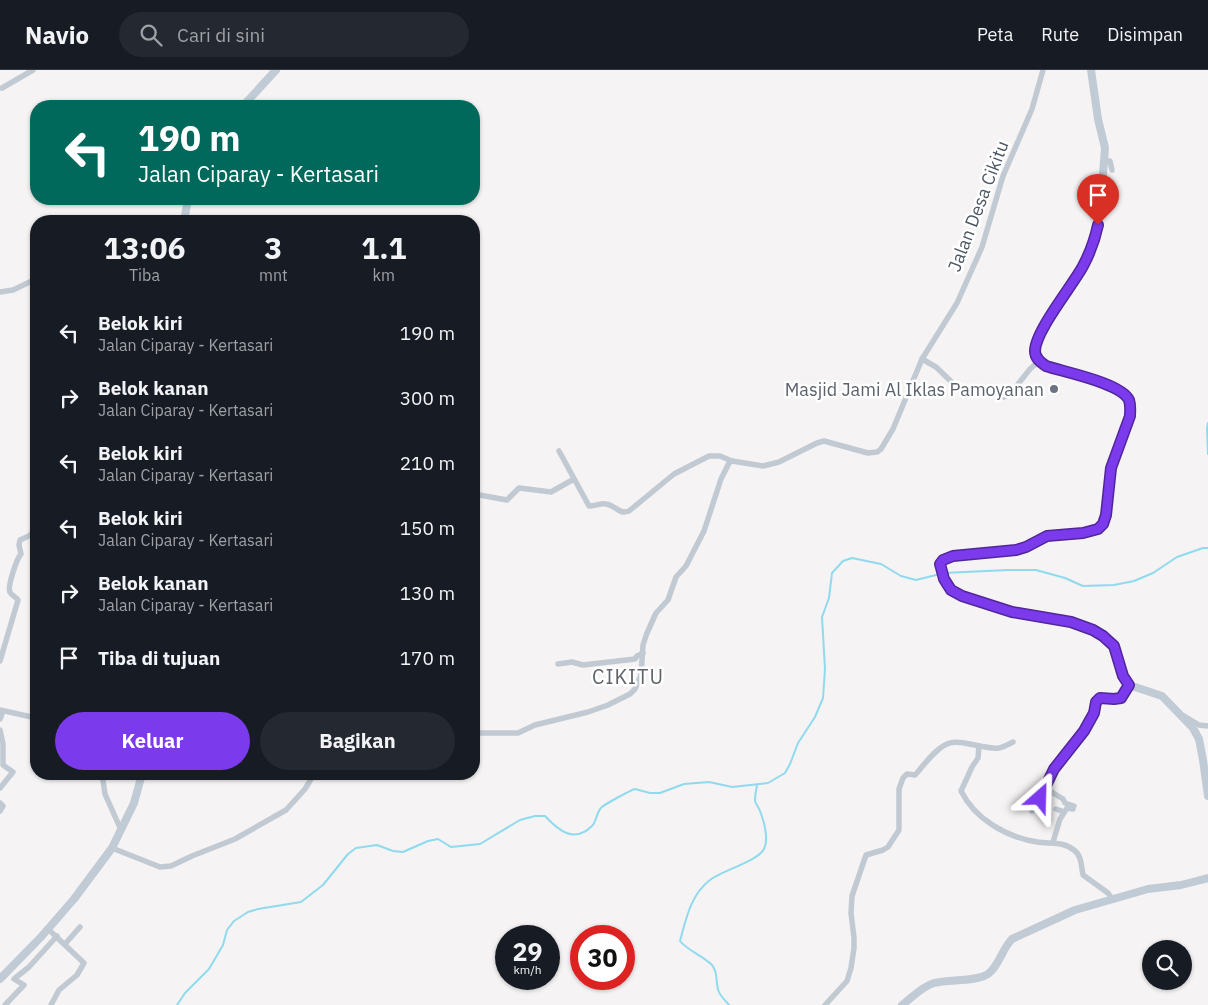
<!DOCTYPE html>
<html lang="id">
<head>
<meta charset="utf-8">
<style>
	body { margin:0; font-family:"IBM Plex Sans",sans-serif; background:#242831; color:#f1f3f6; height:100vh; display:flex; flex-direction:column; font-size:19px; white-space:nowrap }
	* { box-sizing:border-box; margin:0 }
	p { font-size:16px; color:#9ea1a6 }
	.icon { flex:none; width:28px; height:28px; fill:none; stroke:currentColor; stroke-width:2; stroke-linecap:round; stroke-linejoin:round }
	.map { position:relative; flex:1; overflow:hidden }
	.side { position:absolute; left:30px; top:145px; width:450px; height:565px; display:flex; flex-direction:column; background:#171b24; border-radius:20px; box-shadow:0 1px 4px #0004 }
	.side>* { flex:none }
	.top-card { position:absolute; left:30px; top:30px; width:450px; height:105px; border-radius:20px; box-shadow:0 1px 4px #0004; background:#00695c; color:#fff; overflow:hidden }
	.controls { position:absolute; left:1142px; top:870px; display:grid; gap:10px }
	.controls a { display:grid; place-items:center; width:50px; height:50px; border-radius:50%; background:#171b24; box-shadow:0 1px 4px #0004; font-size:25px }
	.speed { position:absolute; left:495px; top:855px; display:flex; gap:10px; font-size:25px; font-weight:700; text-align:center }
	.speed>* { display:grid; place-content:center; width:65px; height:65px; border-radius:50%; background:#171b24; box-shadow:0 1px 4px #0004; line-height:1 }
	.speed small { font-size:12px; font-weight:400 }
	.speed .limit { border:8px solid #d22; background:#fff; color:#111 }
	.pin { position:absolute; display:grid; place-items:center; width:42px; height:42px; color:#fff; margin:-51px -21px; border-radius:50% 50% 50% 0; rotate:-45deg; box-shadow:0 0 5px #0007 }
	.pin .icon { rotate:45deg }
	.me { position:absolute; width:55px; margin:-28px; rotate:25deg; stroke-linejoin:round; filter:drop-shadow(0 0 4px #0008) }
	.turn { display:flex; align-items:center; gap:18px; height:105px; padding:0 25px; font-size:22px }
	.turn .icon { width:65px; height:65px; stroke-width:2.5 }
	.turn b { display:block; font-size:35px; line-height:42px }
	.eta { display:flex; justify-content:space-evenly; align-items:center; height:85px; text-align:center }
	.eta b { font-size:30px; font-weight:800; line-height:35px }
	.cta { display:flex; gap:10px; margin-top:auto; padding:10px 25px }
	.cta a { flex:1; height:58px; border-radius:30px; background:#7c3aed; color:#fff; font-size:20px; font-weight:800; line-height:58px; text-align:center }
	.cta a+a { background:#242831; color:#f1f3f6 }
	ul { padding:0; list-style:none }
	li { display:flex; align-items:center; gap:15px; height:65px; padding:0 25px }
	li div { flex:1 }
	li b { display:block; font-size:19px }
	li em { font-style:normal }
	header { display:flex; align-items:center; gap:30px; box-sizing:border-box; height:70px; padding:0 25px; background:#171b24; border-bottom:1px solid #363941 }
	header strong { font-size:24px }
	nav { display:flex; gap:28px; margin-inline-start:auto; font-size:18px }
	.search { width:350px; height:45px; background:#242831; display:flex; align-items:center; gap:12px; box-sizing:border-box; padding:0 18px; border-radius:28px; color:#9ea1a6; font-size:19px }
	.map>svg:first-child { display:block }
</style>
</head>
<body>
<header>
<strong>Navio</strong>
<div class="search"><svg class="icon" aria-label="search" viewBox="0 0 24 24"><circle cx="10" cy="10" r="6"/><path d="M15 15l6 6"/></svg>Cari di sini</div>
<nav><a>Peta</a><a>Rute</a><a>Disimpan</a></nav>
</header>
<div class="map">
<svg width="1208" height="935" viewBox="0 0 1208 935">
	<rect width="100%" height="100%" fill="#f5f3f3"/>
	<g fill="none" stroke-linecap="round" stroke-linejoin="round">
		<g stroke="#90daee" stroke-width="2">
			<polyline points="1208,353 1207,358 1208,384"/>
			<polyline points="944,503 1008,500 1036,500 1065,508 1083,516 1114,515 1134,511 1153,503 1177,487 1203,478 1208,478"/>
			<path d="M177,935l8,-12 24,-24 14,-24 4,-15 7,-9 14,-9 10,-3 43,-7 22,-17 25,-31 8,-6 21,-3 16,6 10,1 25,-11 10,-2 13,8 29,-3 40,-24 15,-4h10c13,14 29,28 47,10 5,-5 4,-13 9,-18 2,-3 30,-18 34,-19l15,4h10l24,-9 25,-2 23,5 36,-4 17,-10 5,-9 8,-21 17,-26 8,-19 2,-29 -3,-52 7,-19 3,-25 11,-12 9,-3 29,6 20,12 15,4 24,-6"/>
			<path d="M729,935c-3,-4 -8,-8 -10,-13 -4,-8 0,-19 -7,-27 -9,-9 -25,-15 -32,-24 6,-22 11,-47 30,-61 11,-9 48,-19 54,-31 5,-10 0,-28 -4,-38 -1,-3 -4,-7 -5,-10 0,-5 1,-11 2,-16"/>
		</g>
		<g stroke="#c1cad2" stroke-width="5.5">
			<polyline points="2,18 33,0"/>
			<polyline points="1105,91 1110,91 1112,100"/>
			<polyline points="0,222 13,220 36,209"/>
			<polyline points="922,289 936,297 963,323 973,325"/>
			<polyline points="1004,327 1011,323 1030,299 1039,291"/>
			<path d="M559,381l30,55c6,0 12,-3 17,-2 10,1 12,11 23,7l45,-37 35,-18h11l12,5 31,5 16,-4 38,-19 7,-2 44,12 9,-1 4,-3 12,-20 29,-70 35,-56 25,-56 21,-71 29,-67 11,-39"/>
			<polyline points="474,424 507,430 519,418 551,422 574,409"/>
			<path d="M0,591l18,-61c-2,-3 -7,-5 -8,-8 -3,-5 7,-34 11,-38l-2,-9 1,-5 11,-5 5,-11"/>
			<polyline points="558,594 572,592 583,595 635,589 637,586 643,583"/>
			<polyline points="0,640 36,648"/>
			<polyline points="1184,646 1199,655 1208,656"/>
			<polyline points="0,649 3,641"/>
			<polyline points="0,660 3,674 3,695 13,702 0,718"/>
			<polyline points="474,663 518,663 535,655 588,642 608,635 630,624 635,619 641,605 643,575 647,563 656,543 668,530 676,507 686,496 704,461 721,409 729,393 732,391"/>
			<path d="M979,676l-1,12 -6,9 -11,24c14,28 45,46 76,51 13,2 26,-1 37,8 8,6 7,16 9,25l25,18 5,7"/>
			<polyline points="102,704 105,724 121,760"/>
			<polyline points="1045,718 1063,729 1065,733 1074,736"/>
			<polyline points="0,733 3,736 0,741"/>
			<polyline points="1056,739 1064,742"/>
			<polyline points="1032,741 1054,699 1084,661 1094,643 1096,632 1100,628 1114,629 1121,628 1129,615"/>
			<polyline points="1053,772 1060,749 1067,738 1073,739"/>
			<polyline points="112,778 160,797 171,796 192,786 235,769 286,740 305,719 314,704"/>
			<polyline points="48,859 84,893 77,905 59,920 51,935"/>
			<polyline points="65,874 80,857"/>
			<polyline points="5,935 24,915 14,909 29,897 57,866"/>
			<path d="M825,935l22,-24 4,-13 3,-20v-10l-3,-25 1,-17 14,-41 17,-5 5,-3 11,-17v-41l4,-11 4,-4 8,1c9,-10 20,-26 32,-31 13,-6 37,6 52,4 5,-1 10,-4 14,-6"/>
		</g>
		<g stroke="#c1cbd6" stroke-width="8">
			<path d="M1091,0l7,49 7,29 -5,65 -4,21 -7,20 -7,13 -38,60 -8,18 -1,5 2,7 9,9c18,6 75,17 83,34 2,6 1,11 1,16l-19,53 -7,52c-9,20 -40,9 -57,15 -11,3 -19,11 -31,13 -24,5 -50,2 -73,11l-2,7 3,12 7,11 11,7 50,15 59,10 22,8 16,11 8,12 6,23 6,9 33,11 31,32 6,11 4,21 5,36"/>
			<polyline points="243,36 276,0"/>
			<polyline points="184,151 188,129"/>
			<polyline points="0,909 41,867 74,829 112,778 134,733 142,704"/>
			<path d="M902,935c11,-8 19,-18 32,-22 15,-4 42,-1 54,-9 11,-8 14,-25 24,-35l63,-29 73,-21 33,-4 27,-7"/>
		</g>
	</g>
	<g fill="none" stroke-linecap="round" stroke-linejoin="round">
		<g stroke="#51269a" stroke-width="12">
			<path id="route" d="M1040,728l14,-29 30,-38 10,-18 2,-11 4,-4 14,1 7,-1 8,-13 -6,-9 -9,-30 -11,-10 -10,-6 -22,-8 -59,-10 -50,-16 -11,-6 -7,-11 -4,-15 3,-4 10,-4 63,-6 10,-3 21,-11 36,-3 15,-4 5,-5 3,-9 5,-47 19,-52c0,-5 1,-10 -1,-16 -8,-17 -65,-28 -83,-34 -6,-4 -11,-8 -11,-15 0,-20 38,-66 48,-85 7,-13 12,-27 15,-41"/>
		</g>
		<use href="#route" stroke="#7c3aed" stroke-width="9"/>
	</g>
	<circle fill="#6b7280" stroke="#fff" stroke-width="2" cx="1054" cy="319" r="5"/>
	<g text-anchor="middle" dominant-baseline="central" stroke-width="5" stroke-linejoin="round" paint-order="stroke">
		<g font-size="18" fill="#4a5661" stroke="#fff">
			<text transform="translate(978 136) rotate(-69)">Jalan Desa Cikitu</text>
		</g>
		<g font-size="18" fill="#5b616d" stroke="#fff" text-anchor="end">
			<text x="1044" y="319">Masjid Jami Al Iklas Pamoyanan</text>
		</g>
		<g font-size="20" letter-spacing="1" fill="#5f6368" stroke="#fff">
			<text x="628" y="606">CIKITU</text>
		</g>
	</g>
</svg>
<div class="controls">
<a><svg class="icon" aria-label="search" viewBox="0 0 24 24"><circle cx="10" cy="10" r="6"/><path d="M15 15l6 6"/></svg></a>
</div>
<div class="speed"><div>29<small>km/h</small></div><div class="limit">30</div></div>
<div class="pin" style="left:1098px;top:155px;background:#d93025"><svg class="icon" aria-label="arrive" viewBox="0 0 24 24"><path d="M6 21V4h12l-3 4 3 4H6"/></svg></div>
<svg class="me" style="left:1040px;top:728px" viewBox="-20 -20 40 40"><path d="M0-17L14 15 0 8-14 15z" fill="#7c3aed" stroke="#fff" stroke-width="4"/></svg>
<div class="top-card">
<div class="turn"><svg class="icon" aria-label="left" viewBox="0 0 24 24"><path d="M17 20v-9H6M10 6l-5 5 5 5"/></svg><div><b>190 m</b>Jalan Ciparay - Kertasari</div></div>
</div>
<section class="side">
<div class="eta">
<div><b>13:06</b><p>Tiba</p></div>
<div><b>3</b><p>mnt</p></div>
<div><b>1.1</b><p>km</p></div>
</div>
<ul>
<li><svg class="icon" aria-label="left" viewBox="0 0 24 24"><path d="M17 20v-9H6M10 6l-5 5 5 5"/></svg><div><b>Belok kiri</b><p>Jalan Ciparay - Kertasari</p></div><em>190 m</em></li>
<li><svg class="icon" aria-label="right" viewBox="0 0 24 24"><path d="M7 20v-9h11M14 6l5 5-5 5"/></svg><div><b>Belok kanan</b><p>Jalan Ciparay - Kertasari</p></div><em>300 m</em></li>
<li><svg class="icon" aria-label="left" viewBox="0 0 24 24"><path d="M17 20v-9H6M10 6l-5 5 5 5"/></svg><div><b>Belok kiri</b><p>Jalan Ciparay - Kertasari</p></div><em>210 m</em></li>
<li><svg class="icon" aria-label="left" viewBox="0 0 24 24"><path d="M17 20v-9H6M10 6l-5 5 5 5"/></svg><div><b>Belok kiri</b><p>Jalan Ciparay - Kertasari</p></div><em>150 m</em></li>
<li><svg class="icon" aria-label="right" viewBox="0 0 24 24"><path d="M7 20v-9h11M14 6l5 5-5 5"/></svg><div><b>Belok kanan</b><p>Jalan Ciparay - Kertasari</p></div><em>130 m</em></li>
<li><svg class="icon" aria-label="arrive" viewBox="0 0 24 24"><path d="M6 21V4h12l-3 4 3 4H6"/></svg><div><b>Tiba di tujuan</b></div><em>170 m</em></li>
</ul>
<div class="cta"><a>Keluar</a><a>Bagikan</a></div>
</section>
</div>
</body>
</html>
